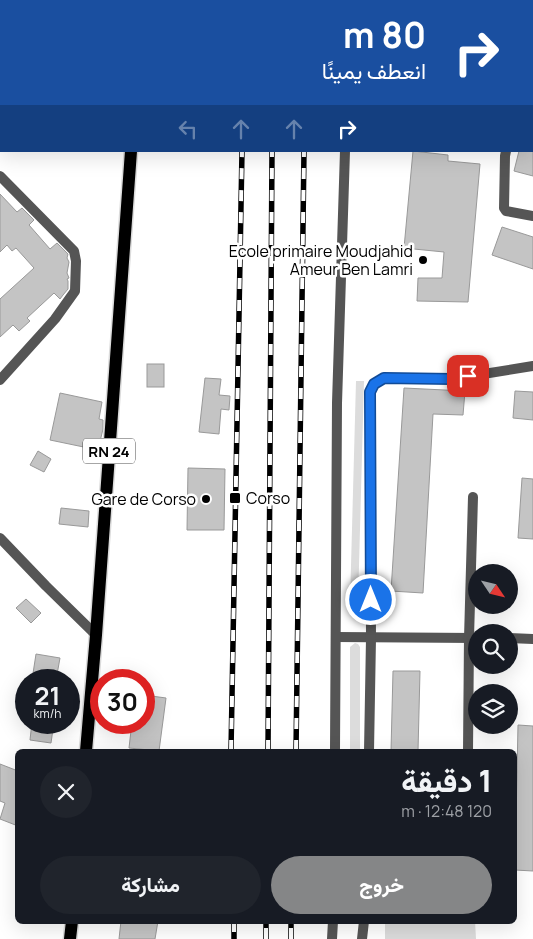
<!DOCTYPE html>
<html lang="ar">
<head>
<meta charset="utf-8">
<style>
	body { margin:0; font-family:Manrope,Vazirmatn,sans-serif; background:#20242c; color:#f1f3f6; direction:rtl; height:100vh; display:flex; flex-direction:column; font-size:19px; white-space:nowrap }
	* { box-sizing:border-box; margin:0 }
	p { font-size:16px; color:#9ea1a6 }
	.icon { flex:none; width:28px; height:28px; fill:none; stroke:currentColor; stroke-width:2; stroke-linecap:round; stroke-linejoin:round }
	.map { position:relative; flex:1; overflow:hidden; direction:ltr }
	.panel { position:absolute; left:15px; top:749px; width:502px; height:175px; display:flex; flex-direction:column; background:#171b24; border-radius:8px; box-shadow:0 5px 20px #0002; direction:rtl }
	.panel>* { flex:none }
	.top-card { position:absolute; left:0px; top:0px; width:534px; height:152px; box-shadow:0 5px 20px #0002; direction:rtl; background:#1a4fa0; color:#fff; overflow:hidden }
	.needle { width:32px; rotate:125deg }
	.tools { position:absolute; left:468px; top:564px; display:grid; gap:10px }
	.tools a { display:grid; place-items:center; width:50px; height:50px; border-radius:50%; background:#171b24; box-shadow:0 5px 20px #0002; font-size:25px }
	.speed { position:absolute; left:15px; top:669px; display:flex; gap:10px; font-size:25px; font-weight:700; text-align:center }
	.speed>* { display:grid; place-content:center; width:65px; height:65px; border-radius:50%; background:#171b24; box-shadow:0 5px 20px #0002; line-height:1 }
	.speed small { font-size:12px; font-weight:400 }
	.speed .limit { border:8px solid #d22; background:#fff; color:#111 }
	.pin { position:absolute; display:grid; place-items:center; width:42px; height:42px; color:#fff; margin:-21px; border-radius:10px; box-shadow:0 2px 8px #0006 }
	.me { position:absolute; width:55px; margin:-28px; rotate:0deg; stroke-linejoin:round; filter:drop-shadow(0 0 4px #0008) }
	.turn { display:flex; align-items:center; gap:18px; height:105px; padding:0 25px; font-size:22px }
	.turn .icon { width:65px; height:65px; stroke-width:2.5 }
	.turn b { display:block; font-size:35px; line-height:42px }
	.lanes { display:flex; align-items:center; height:48px; padding:0 25px; background:#0003; justify-content:center; gap:25px; direction:ltr }
	.lanes .off { opacity:.35 }
	.round { display:grid; place-items:center; flex:none; width:52px; height:52px; border-radius:26px; background:#20242c }
	.overview { display:flex; align-items:center; justify-content:space-between; height:85px; padding:0 25px }
	h1 { font-size:30px; font-weight:800; line-height:38px }
	.action { display:flex; gap:10px; margin-top:auto; padding:10px 25px }
	.action a { flex:1; height:58px; border-radius:30px; background:#858687; color:#fff; font-size:20px; font-weight:800; line-height:58px; text-align:center }
	.action a+a { background:#20242c; color:#f1f3f6 }
	.map>svg:first-child { display:block }
</style>
</head>
<body>
<div class="map">
<svg width="533" height="939" viewBox="0 0 533 939">
	<rect width="100%" height="100%" fill="#fff"/>
	<g fill="#dcdcdc">
		<polygon points="356,381 364,381 358,603 354,606 350,603"/>
		<polygon points="355,643 358,644 360,647 360,751 350,751 350,647"/>
		<polygon points="385,921 475,921 476,939 385,939"/>
	</g>
	<g fill="#c4c4c4" stroke="#999">
		<polygon points="413,151 448,155 448,161 480,164 468,302 417,301 418,278 442,278 444,252 404,248"/>
		<polygon points="519,151 533,151 533,176 514,171"/>
		<polygon points="0,194 17,212 22,208 34,220 29,225 50,249 57,243 68,254 67,258 69,262 67,273 69,278 67,279 68,281 68,289 63,295 60,299 54,293 27,318 30,321 19,331 13,325 0,337 0,299 34,268 16,248 12,251 7,245 0,252"/>
		<polygon points="502,227 533,237 533,269 492,255"/>
		<rect x="147" y="364" width="17" height="23"/>
		<polygon points="205,378 221,379 219,395 230,396 229,410 221,409 219,434 199,432"/>
		<polygon points="404,388 465,391 463,415 433,414 423,593 391,591"/>
		<polygon points="515,391 533,392 533,420 513,418"/>
		<polygon points="60,393 102,402 99,419 103,420 103,429 98,450 50,440"/>
		<polygon points="38,451 51,459 44,472 30,465"/>
		<polygon points="188,468 225,469 224,530 187,530"/>
		<polygon points="522,478 533,479 533,539 518,538"/>
		<polygon points="61,508 89,511 88,527 59,524"/>
		<polygon points="26,599 41,613 31,623 16,608"/>
		<polygon points="36,654 60,658 56,680 32,680"/>
		<polygon points="393,671 420,671 418,751 391,751"/>
		<polygon points="144,695 166,698 159,751 129,748 132,722 144,722"/>
		<polygon points="32,722 54,722 51,743 30,740"/>
		<polygon points="518,725 533,726 533,871 515,870"/>
		<polygon points="0,764 18,771 18,826 0,819 5,803 0,801"/>
		<polygon points="121,921 158,921 155,939 119,939"/>
	</g>
	<g fill="none" stroke-linecap="round" stroke-linejoin="round">
		<g stroke="#dbdbdb" stroke-width="15">
			<g id="primary">
				<polyline points="144,1 144,0"/>
				<polyline points="86,751 96,635 131,151"/>
				<polyline points="70,939 72,921"/>
			</g>
		</g>
		<g stroke="#555" stroke-width="10">
			<polyline points="105,0 105,1"/>
			<polyline points="532,134 533,134"/>
			<polyline points="506,151 505,156 504,208 506,211 533,216"/>
			<polyline points="0,176 74,251 76,261 75,291 55,319 0,380"/>
			<polyline points="0,538 46,586 96,635"/>
			<polyline points="336,637 476,638"/>
			<polyline points="509,638 533,639"/>
			<polyline points="369,751 371,638 370,392 374,384 384,378 452,379 533,366"/>
			<polyline points="468,751 469,638 473,497"/>
			<polyline points="362,939 364,921"/>
		</g>
		<g stroke="#555" stroke-width="10">
			<polyline points="350,1 350,0"/>
			<polyline points="335,751 337,403 345,151"/>
			<polyline points="332,939 333,921"/>
		</g>
		<use href="#primary" stroke="#000" stroke-width="12"/>
		<g stroke="#000" stroke-width="5.5">
			<g id="rail">
				<polyline points="296,0 296,1"/>
				<polyline points="244,1 244,0"/>
				<polyline points="273,1 273,0"/>
				<polyline points="231,751 242,151"/>
				<polyline points="268,751 272,151"/>
				<polyline points="296,751 304,151"/>
				<polyline points="234,921 234,939"/>
				<polyline points="266,939 266,921"/>
				<polyline points="291,939 291,921"/>
			</g>
		</g>
		<use href="#rail" stroke="#fff" stroke-width="4" stroke-dasharray="11" stroke-linecap="butt"/>
	</g>
	<g fill="none" stroke-linecap="round" stroke-linejoin="round">
		<g stroke="#114b97" stroke-width="12">
			<polyline id="route" points="371,600 370,392 374,384 384,378 452,379 468,376"/>
		</g>
		<use href="#route" stroke="#1a73e8" stroke-width="9"/>
	</g>
	<g fill="#000" stroke="#fff" stroke-width="2">
		<circle cx="423" cy="260" r="5"/>
		<rect x="229" y="492" width="12" height="12" rx="2.5"/>
		<circle cx="206" cy="499" r="5"/>
	</g>
	<g text-anchor="middle" dominant-baseline="central" stroke-width="5" stroke-linejoin="round" paint-order="stroke">
		<rect fill="#fff" stroke="#4c4c4c" stroke-width="1" x="83" y="438.5" width="52" height="25" rx="4"/>
		<g font-size="15" font-weight="bold" fill="#000">
			<text x="109" y="451">RN 24</text>
		</g>
		<g font-size="16" fill="#000" stroke="#fff" text-anchor="end">
			<text x="413" y="251">Ecole primaire Moudjahid<tspan x="413" dy="18">Ameur Ben Lamri</tspan></text>
			<text x="246" y="498" text-anchor="start">Corso</text>
			<text x="196" y="499">Gare de Corso</text>
		</g>
	</g>
</svg>
<div class="tools">
<a><svg class="needle" viewBox="-14 -14 28 28"><path d="M0-13l5 13h-10z" fill="#e53935"/><path d="M0 13l5-13h-10z" fill="#9ea1a6"/></svg></a>
<a><svg class="icon" aria-label="search" viewBox="0 0 24 24"><circle cx="10" cy="10" r="6"/><path d="M15 15l6 6"/></svg></a>
<a><svg class="icon" aria-label="layers" viewBox="0 0 24 24"><path d="M12 4l9 5-9 5-9-5zM3 14l9 5 9-5"/></svg></a>
</div>
<div class="speed"><div>21<small>km/h</small></div><div class="limit">30</div></div>
<div class="pin" style="left:468px;top:376px;background:#d93025"><svg class="icon" aria-label="arrive" viewBox="0 0 24 24"><path d="M6 21V4h12l-3 4 3 4H6"/></svg></div>
<svg class="me" style="left:371px;top:600px" viewBox="-20 -20 40 40"><circle r="17" fill="#1a73e8" stroke="#fff" stroke-width="3"/><path d="M0-11L8 9 0 5-8 9z" fill="#fff"/></svg>
<div class="top-card">
<div class="turn"><svg class="icon" aria-label="right" viewBox="0 0 24 24"><path d="M7 20v-9h11M14 6l5 5-5 5"/></svg><div><b>80 m</b>انعطف يمينًا</div></div>
<div class="lanes"><svg class="icon off" aria-label="left" viewBox="0 0 24 24"><path d="M17 20v-9H6M10 6l-5 5 5 5"/></svg><svg class="icon off" aria-label="ahead" viewBox="0 0 24 24"><path d="M12 20V5M6 11l6-6 6 6"/></svg><svg class="icon off" aria-label="ahead" viewBox="0 0 24 24"><path d="M12 20V5M6 11l6-6 6 6"/></svg><svg class="icon" aria-label="right" viewBox="0 0 24 24"><path d="M7 20v-9h11M14 6l5 5-5 5"/></svg></div>
</div>
<section class="panel">
<div class="overview"><div><h1>1 دقيقة</h1><p>120 m · 12:48</p></div><a class="round"><svg class="icon" aria-label="close" viewBox="0 0 24 24"><path d="M6 6l12 12M18 6L6 18"/></svg></a></div>
<div class="action"><a>خروج</a><a>مشاركة</a></div>
</section>
</div>
</body>
</html>
